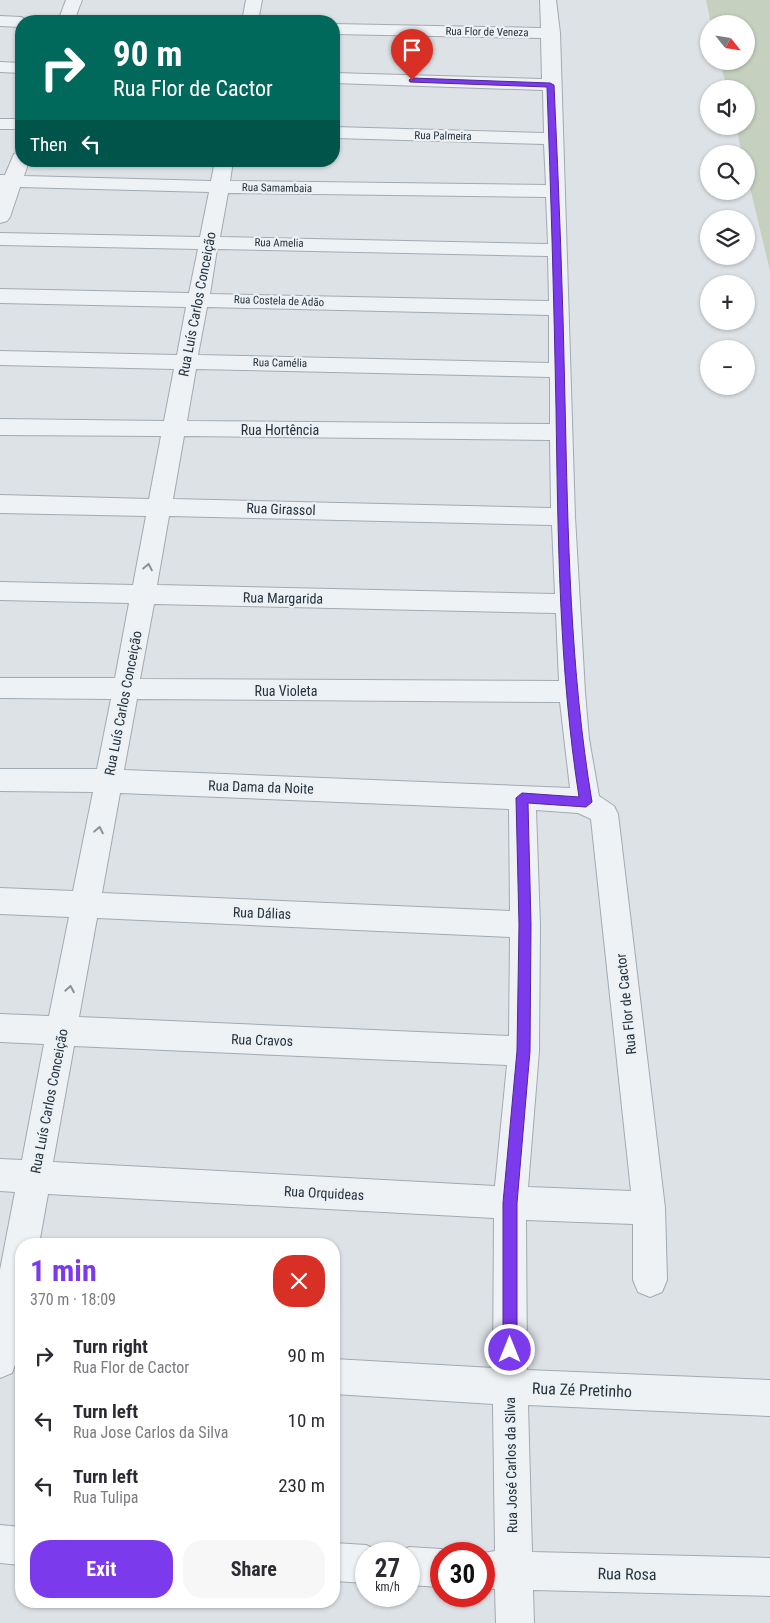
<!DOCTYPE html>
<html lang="en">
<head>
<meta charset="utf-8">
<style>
	body { margin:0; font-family:"Roboto Condensed",sans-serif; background:#f7f7f7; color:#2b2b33; height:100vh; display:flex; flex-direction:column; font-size:19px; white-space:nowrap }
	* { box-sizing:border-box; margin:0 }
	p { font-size:16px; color:#7c7c81 }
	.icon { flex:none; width:28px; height:28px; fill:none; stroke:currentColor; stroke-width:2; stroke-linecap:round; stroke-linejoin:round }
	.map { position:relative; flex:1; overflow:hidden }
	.drawer { position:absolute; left:15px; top:1238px; width:325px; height:370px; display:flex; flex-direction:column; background:#fff; border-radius:20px; box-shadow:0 1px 4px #0004 }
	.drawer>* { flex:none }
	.guide { position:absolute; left:15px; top:15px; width:325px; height:152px; border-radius:20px; box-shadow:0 1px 4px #0004; background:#00695c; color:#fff; overflow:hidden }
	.needle { width:32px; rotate:120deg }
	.controls { position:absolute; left:700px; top:15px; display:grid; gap:10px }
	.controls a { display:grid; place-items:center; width:55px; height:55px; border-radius:50%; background:#fff; box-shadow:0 1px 4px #0004; font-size:25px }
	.speed { position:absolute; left:355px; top:1542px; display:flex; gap:10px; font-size:25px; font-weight:700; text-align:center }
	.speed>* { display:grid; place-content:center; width:65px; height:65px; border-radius:50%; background:#fff; box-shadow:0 1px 4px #0004; line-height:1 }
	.speed small { font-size:12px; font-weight:400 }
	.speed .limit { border:8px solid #d22; background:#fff; color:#111 }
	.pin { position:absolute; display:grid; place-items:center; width:42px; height:42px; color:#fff; margin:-51px -21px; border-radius:50% 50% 50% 0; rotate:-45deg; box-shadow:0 0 5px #0007 }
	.pin .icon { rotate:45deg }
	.me { position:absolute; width:55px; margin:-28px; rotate:0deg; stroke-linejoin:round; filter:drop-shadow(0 0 4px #0008) }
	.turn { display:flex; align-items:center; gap:18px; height:105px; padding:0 15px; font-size:22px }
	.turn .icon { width:65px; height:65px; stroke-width:2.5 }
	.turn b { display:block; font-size:35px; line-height:42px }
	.then { display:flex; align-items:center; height:48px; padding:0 15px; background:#0003; gap:10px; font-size:19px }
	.round { display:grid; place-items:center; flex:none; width:52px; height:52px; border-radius:20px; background:#f7f7f7 }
	.head { display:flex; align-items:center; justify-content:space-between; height:85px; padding:0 15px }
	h1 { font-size:30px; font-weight:700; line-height:38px; color:#7c3aed }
	.cta { display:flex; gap:10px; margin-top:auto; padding:10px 15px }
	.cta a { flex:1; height:58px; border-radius:20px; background:#7c3aed; color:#fff; font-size:20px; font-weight:700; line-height:58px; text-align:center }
	.cta a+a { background:#f7f7f7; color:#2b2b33 }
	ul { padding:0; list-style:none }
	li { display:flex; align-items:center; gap:15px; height:65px; padding:0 15px }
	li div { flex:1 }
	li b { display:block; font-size:19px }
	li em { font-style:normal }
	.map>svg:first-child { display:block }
</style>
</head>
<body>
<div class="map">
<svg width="770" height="1623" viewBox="0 0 770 1623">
	<rect width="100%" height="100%" fill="#dde2e7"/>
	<polygon fill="#c5d1be" points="706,0 770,0 770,271 746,171 746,154 742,154 736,126 746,126 746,89 727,89 720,61 746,61 746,24 711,24"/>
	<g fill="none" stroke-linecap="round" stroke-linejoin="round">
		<g stroke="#a2aab1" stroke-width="2">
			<g id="minor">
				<polygon points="66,0 82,0 74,21 58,21"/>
				<polygon points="246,0 262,0 258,21 242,21"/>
				<path d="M540,0h16l4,33 15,484 10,175 4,47 10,57 15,10 4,8 47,394 2,72 -5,12 -12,5 -12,-5 -5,-12v-56l-107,-4 1,150 243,10v36l-242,-11 4,147 238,6v38l-237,-6 1,33h-38l-1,-34h-11v-35h-6l17,-3 -2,-147 -159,-10v-35l159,9 1,-150 -446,-24 -9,50h-18c0,41 8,90 -9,129l-12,5v-108l15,-78 -15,-1v-32l22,1 22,-116 -44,-2v-28l49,2 20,-99 -69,-3v-26l73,3 20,-99 -93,-1v-22h97l14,-70 -111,-1v-20h115l14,-75 -129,-3v-18l133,3 13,-69 -146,-3v-18l149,4 12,-63 -161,-1v-16l164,2 10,-52 -174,-4v-14l177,4 9,-48 -186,-4v-14l189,4 9,-44 -198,-4v-12l200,4 9,-45 -189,-5 -10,30 -3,4 -7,2v-48h5l9,-21 7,-2v9h8l-5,15 187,5 4,-20h18l-3,20 316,4 -2,-41 -210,-6v-11l210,6 -1,-43 -209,-7v-10l208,6 -1,-41 -207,-4v-10l207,4zM228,193l318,4 2,47 -328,-7zM217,249l331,7 1,45 -339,-7zM207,307l342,8v48l-351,-8zM196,369l354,8v47l-363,-3zM184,436l366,4 1,68 -378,-9zM169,516l383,9 3,69 -398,-9zM154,604l402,9 3,68 -419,-2zM137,699l423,3 10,86 -446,-18zM120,793l389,16 1,102 -408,-18zM536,810l42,3 13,6 40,372 -103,-4 11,-136 1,-126zM97,918l413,19 -1,99 -430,-19zM74,1046l433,19 -12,121 -442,-24z"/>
				<polygon points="0,16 21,17 29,21 21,21 21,27 0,26"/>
				<polygon points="0,62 21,63 21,73 0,72"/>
				<rect x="0" y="119" width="21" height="10"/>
				<polygon points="0,1525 21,1527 21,1565 0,1563"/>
				<polygon points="334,1543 366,1545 379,1551 381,1554 366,1554 366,1583 334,1581"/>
				<polygon points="409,1547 441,1549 452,1554 441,1554 441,1587 409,1585 409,1554 395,1554"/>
			</g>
		</g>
		<use href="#minor" fill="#eff2f5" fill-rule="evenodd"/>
	</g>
	<defs><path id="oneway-chevron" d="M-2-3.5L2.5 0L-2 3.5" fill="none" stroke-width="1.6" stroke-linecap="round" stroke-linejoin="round" transform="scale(1.25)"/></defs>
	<g stroke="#8a9299">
		<use href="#oneway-chevron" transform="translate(148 567) rotate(-79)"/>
		<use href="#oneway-chevron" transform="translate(99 830) rotate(-79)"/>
		<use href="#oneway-chevron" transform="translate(70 989) rotate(-80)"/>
	</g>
	<path fill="#7c3aed" stroke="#51269a" d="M412,78l138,5 4,2c5,106 9,212 11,317 3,134 5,268 27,400l-6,5 -58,-4 3,122 -1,126 -13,152v147l-2,6 -5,2 -5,-2 -2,-6v-147l14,-152 2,-126 -3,-127 6,-5 57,4c-20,-128 -21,-259 -23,-389 -2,-107 -5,-214 -9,-321l-137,-5 -1,-2z"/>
	<g text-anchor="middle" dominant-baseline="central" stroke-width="4.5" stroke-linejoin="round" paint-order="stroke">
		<g font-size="11" fill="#26323d" stroke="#ecf1f5">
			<text transform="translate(487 32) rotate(1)">Rua Flor de Veneza</text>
			<text transform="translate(443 136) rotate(1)">Rua Palmeira</text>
			<text transform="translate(277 188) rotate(1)">Rua Samambaia</text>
			<text transform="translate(279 243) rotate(1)">Rua Amelia</text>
			<text transform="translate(279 301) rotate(2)">Rua Costela de Adão</text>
			<text transform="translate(280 363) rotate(1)">Rua Camélia</text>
		</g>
		<g font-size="14" fill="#26323d" stroke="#ecf1f5">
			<text transform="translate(197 304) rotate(-79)">Rua Luís Carlos Conceição</text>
			<text x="280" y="430">Rua Hortência</text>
			<text transform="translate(281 509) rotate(2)">Rua Girassol</text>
			<text transform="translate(283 598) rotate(1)">Rua Margarida</text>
			<text x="286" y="691">Rua Violeta</text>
			<text transform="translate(123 703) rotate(-79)">Rua Luís Carlos Conceição</text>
			<text transform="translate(261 787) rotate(2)">Rua Dama da Noite</text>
			<text transform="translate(262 913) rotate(2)">Rua Dálias</text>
			<text transform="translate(626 1004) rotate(-96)">Rua Flor de Cactor</text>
			<text transform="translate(262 1040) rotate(2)">Rua Cravos</text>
			<text transform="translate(49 1101) rotate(-79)">Rua Luís Carlos Conceição</text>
			<text transform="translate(324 1193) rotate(3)">Rua Orquideas</text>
			<text transform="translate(511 1465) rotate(-91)">Rua José Carlos da Silva</text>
		</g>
		<g font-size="16" fill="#26323d" stroke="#ecf1f5">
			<text transform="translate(582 1390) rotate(2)">Rua Zé Pretinho</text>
			<text transform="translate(627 1574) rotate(1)">Rua Rosa</text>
		</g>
	</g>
</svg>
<div class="controls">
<a><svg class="needle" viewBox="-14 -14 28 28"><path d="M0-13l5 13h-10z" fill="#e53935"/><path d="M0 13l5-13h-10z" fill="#7c7c81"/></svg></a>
<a><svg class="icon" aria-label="sound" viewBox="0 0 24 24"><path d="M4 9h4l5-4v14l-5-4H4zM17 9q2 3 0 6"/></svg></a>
<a><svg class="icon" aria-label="search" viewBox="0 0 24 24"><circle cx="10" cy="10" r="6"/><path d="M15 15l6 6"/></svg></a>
<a><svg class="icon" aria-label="layers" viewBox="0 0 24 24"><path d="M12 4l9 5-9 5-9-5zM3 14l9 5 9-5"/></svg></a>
<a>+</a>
<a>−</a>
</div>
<div class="speed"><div>27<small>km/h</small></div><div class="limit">30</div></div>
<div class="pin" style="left:412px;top:80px;background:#d93025"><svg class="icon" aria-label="arrive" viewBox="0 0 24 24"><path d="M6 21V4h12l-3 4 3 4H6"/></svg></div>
<svg class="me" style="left:510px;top:1350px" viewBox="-20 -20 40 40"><circle r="17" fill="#7c3aed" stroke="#fff" stroke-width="3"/><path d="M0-11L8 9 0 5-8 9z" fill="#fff"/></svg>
<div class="guide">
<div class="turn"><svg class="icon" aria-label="right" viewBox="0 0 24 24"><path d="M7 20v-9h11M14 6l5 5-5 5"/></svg><div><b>90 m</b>Rua Flor de Cactor</div></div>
<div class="then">Then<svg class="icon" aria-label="left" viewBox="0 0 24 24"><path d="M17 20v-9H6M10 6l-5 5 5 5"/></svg></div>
</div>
<section class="drawer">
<div class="head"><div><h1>1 min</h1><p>370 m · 18:09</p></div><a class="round" style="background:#d93025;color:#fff"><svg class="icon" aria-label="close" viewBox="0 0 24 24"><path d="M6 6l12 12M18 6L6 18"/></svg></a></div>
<ul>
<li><svg class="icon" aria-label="right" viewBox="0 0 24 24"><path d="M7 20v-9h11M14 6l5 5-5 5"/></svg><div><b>Turn right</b><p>Rua Flor de Cactor</p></div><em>90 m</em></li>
<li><svg class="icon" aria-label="left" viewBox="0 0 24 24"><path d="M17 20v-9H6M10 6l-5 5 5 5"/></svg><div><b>Turn left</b><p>Rua Jose Carlos da Silva</p></div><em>10 m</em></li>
<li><svg class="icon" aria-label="left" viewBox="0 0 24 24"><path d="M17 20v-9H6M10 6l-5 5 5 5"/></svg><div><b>Turn left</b><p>Rua Tulipa</p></div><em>230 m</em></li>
</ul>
<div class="cta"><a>Exit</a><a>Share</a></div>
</section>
</div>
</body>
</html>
